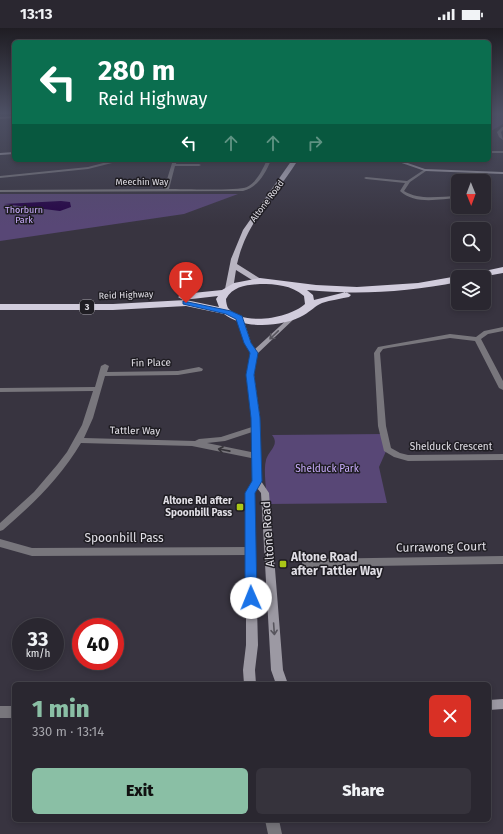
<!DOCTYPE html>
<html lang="en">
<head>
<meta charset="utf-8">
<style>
	body { margin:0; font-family:"Fira Sans",sans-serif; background:#36333c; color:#f1f3f6; height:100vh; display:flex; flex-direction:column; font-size:15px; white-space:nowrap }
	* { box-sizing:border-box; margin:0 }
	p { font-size:13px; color:#a5a5ab }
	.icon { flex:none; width:22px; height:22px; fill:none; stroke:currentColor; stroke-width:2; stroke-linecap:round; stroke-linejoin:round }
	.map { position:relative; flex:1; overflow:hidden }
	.details { position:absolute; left:12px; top:654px; width:479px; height:140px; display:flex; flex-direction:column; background:#2a2730; border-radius:6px; box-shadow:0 2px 6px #0003,0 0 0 1px #46444c }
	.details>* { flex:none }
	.top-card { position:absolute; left:12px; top:12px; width:479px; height:122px; border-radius:6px; box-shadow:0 2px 6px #0003,0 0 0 1px #46444c; background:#0b6e4f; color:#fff; overflow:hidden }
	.needle { width:26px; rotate:179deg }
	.fabs { position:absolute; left:451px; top:146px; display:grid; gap:8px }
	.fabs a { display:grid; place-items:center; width:40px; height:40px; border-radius:6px; background:#2a2730; box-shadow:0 2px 6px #0003,0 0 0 1px #46444c; font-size:20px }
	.speed { position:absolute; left:12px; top:590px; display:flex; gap:8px; font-size:20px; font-weight:700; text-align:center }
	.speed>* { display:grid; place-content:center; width:52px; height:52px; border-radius:50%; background:#2a2730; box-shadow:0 2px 6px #0003,0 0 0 1px #46444c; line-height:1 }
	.speed small { font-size:10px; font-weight:400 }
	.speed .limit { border:6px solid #d22; background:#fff; color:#111 }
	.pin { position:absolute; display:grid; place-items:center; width:34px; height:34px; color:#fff; margin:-41px -17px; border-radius:50% 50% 50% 0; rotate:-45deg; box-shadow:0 0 4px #0007 }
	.pin .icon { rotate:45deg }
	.me { position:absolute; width:44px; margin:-22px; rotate:359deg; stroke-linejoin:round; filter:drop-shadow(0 0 3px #0008) }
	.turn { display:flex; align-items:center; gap:14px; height:84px; padding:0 20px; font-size:18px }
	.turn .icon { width:52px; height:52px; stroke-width:2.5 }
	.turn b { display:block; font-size:28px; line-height:34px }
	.lanes { display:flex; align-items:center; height:38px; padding:0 20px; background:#0003; justify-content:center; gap:20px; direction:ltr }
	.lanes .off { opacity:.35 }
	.round { display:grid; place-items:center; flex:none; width:42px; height:42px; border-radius:6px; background:#36333c }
	.headline { display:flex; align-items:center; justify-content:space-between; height:68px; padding:0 20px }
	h1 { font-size:24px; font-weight:800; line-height:30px; color:#8abfa5 }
	.primary-button { display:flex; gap:8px; margin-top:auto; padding:8px 20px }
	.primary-button a { flex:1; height:46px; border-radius:6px; background:#8abfa5; color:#111; font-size:16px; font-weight:800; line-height:46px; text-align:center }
	.primary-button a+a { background:#36333c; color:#f1f3f6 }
	.status { display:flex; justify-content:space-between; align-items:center; height:28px; padding:0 20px; background:#2a2730; direction:ltr }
	.status svg { height:11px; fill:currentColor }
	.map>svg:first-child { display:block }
</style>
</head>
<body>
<div class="status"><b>13:13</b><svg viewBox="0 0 49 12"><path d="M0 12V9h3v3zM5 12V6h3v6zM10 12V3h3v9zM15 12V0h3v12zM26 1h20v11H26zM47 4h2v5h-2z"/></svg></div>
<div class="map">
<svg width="503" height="806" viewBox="0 0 503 806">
	<rect width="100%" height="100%" fill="#383440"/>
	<g fill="#584776">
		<polygon points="489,85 503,85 503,96 491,103 492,108 489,108"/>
		<polygon points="0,166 238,166 184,186 0,213"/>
		<path d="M384,406l3,15 -8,18 8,36 -120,1c0,-12 -4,-33 -1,-44 3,-10 14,-15 6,-25z"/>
	</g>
	<polygon fill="#240246" points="61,173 70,174 71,179 60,183 4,176"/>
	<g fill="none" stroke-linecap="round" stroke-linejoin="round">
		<g fill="#78767c" fill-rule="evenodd">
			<polygon points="14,88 14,90 0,91 0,89"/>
			<polygon points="502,99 503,99 503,102 501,104 503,112 499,109 497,104"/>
			<rect x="489" y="123" width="14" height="2"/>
			<path d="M173,132h4l-1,4h23l2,1 -2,1h-24l-6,23c13,0 69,2 78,-2 10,-5 15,-17 20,-27h4c-6,14 -13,27 -28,31l-243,1v-2l164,-1z"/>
			<polygon points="111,133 112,135 88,141 0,150 0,148 88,139"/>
			<path d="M425,141h1v2l-16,11 -6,9c16,10 37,5 54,5v2c-19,1 -43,7 -58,-7l5,-8 -39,-4 -2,-1 2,-1 41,4z"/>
			<polygon points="503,299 503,303 488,306 481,311 503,353 503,362 499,360 475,313 450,310 388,320 383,321 380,325 386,398 391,420 400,425 408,427 503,426 503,432 408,433 394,429 384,423 378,398 374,325 378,319 450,306 476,309 484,303"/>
			<path d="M105,336l4,2 -2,6 71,-1 21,-4 4,2 -1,2 -24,4 -73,1 -12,42 -9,20 111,3 4,-2 22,-2 34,-11h3l1,2 -1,2 -33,11 -18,2 49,10 4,3 -4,3 -64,-13 -111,-3c-20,34 -48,61 -78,87l-3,1v-8l34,-31 23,-27 10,-13 15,-27 11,-34 -93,1v-4l95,-1 6,-21z"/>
			<polygon points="0,511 32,520 250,519 253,520 255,523 253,526 250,527 32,528 0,519"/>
			<polygon points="503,528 503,536 307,539 303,538 302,535 303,532 307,531"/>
			<rect x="0" y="678" width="14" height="12"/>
			<polygon points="265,792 279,792 282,806 268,806"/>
		</g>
		<g fill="#9c99a3" fill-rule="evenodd">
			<polygon points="14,124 14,126 0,127 0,125"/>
			<polygon points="393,132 399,132 425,141 503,144 503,146 425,143"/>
			<polygon points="293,287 296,289 295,290 257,326 254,347 260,390 261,453 269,465 283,642 288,656 276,656 271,642 261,465 257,460 254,465 258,617 255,642 256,656 244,656 243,642 246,617 246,465 253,453 252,390 246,347 251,325 245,315 237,290 240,288 243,290 251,315 255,321 291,288"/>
			<polygon points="503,671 503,681 489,682 489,672"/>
		</g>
		<path fill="#b8b4c1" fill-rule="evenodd" d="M292,132h6c-23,37 -51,60 -61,104l27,17 -7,2 -21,-13 -3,19 -1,2h-6l-1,-2 6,-30 12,-29z"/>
		<g fill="#d1ccdc" fill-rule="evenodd">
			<polygon points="503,239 503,245 481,249 465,249 466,247"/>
			<path d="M458,248l2,1h-2v5c-50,10 -100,13 -151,8l6,5 1,5 32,-8 5,3 -2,2c-9,2 -18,3 -27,6 -7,3 -11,8 -18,12 -21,12 -60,15 -80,-1l-38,-8 -73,4h-113v-6h113l73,-4 33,7 -3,-8 2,-3 -35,4 -5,-3 5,-3 39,-4 12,-7 26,-5 56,7 41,2 61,-4zM260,256c16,0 31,1 44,12l1,8c-15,14 -62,23 -77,4 -1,-2 -2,-6 -2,-9 7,-13 21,-14 34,-15z"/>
		</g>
	</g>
	<defs><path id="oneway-shaft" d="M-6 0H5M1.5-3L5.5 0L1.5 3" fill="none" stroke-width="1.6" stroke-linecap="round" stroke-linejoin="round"/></defs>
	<g stroke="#57555d">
		<use href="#oneway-shaft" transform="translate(274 307) rotate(136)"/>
		<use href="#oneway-shaft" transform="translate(274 601) rotate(86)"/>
	</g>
	<use stroke="#353339" href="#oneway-shaft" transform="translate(224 422) rotate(-169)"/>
	<linearGradient id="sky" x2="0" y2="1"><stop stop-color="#1f1d23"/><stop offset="0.43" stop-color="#4d5064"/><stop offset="1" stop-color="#4d5064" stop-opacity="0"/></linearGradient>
	<rect width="503" height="198" fill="url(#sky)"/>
	<polygon fill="#1a73e8" stroke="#114b97" points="183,273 231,283 242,288 251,315 258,325 254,347 260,390 262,453 255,465 257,570 255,573 247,573 245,570 245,465 252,453 251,390 246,347 250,325 244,315 236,291 226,286 183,276"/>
	<g fill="#aac717" stroke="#1f1d23" stroke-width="1.5">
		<rect x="236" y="475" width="8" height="8" rx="2"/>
		<rect x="279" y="532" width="8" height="8" rx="2"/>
	</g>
	<g text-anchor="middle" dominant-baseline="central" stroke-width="3" stroke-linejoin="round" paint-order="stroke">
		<g font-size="9" fill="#e0dee5" stroke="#1f1d23">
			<text x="142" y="154">Meechin Way</text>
			<text transform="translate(267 173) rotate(-53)">Altone Road</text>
			<text transform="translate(126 267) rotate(-2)">Reid Highway</text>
		</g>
		<g font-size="9" fill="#caaefe" stroke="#1f1d23">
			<text x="24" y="182">Thorburn<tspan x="24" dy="10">Park</tspan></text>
		</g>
		<rect fill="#1f1d23" stroke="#a6a4ab" stroke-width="1" x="80" y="272" width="14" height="14" rx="3"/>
		<g font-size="9" font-weight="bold" fill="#e0dee5">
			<text x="87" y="279">3</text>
		</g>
		<g font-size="10" fill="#e0dee5" stroke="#1f1d23">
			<text transform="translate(151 335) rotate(-1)">Fin Place</text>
			<text transform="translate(135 403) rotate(1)">Tattler Way</text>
			<text x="451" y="419">Shelduck Crescent</text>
		</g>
		<g font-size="10" fill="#caaefe" stroke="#1f1d23">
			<text x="327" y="441">Shelduck Park</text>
		</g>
		<g font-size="10" font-weight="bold" fill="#e0dee5" stroke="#1f1d23" text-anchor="end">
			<text x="232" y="473">Altone Rd after<tspan x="232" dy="12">Spoonbill Pass</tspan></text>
		</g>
		<g font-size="12" fill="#e0dee5" stroke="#1f1d23">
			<text transform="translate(268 506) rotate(-94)">Altone Road</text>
			<text x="124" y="510">Spoonbill Pass</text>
			<text transform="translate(441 519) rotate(-1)">Currawong Court</text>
		</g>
		<g font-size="12" font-weight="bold" fill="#e0dee5" stroke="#1f1d23" text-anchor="start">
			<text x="291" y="529">Altone Road<tspan x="291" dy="14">after Tattler Way</tspan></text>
		</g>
	</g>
</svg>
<div class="fabs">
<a><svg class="needle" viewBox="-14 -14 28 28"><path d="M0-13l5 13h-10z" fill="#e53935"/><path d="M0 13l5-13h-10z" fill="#a5a5ab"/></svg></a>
<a><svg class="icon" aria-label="search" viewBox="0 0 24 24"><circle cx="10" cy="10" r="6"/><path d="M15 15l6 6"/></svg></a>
<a><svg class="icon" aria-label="layers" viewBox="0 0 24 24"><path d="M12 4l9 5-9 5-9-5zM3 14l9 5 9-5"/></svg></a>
</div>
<div class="speed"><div>33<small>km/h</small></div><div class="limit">40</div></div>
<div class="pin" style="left:186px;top:275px;background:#d93025"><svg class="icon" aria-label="arrive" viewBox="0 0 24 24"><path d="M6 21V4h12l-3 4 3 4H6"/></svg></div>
<svg class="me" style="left:251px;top:570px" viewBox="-20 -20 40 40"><circle r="19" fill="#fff"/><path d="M0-13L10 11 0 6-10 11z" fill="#1a73e8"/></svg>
<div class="top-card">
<div class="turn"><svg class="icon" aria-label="left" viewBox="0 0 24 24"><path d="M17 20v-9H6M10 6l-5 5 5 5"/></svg><div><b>280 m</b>Reid Highway</div></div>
<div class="lanes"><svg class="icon" aria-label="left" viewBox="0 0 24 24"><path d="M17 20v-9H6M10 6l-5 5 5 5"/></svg><svg class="icon off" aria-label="ahead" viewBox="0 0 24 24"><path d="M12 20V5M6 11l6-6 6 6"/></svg><svg class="icon off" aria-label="ahead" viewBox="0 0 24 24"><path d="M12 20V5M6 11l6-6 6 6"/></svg><svg class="icon off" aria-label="right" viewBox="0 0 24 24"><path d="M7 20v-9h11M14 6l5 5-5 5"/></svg></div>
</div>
<section class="details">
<div class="headline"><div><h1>1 min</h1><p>330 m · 13:14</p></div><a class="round" style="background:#d93025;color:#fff"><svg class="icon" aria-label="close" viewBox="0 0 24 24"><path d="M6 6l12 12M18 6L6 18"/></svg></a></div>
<div class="primary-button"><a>Exit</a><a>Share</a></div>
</section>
</div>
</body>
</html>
